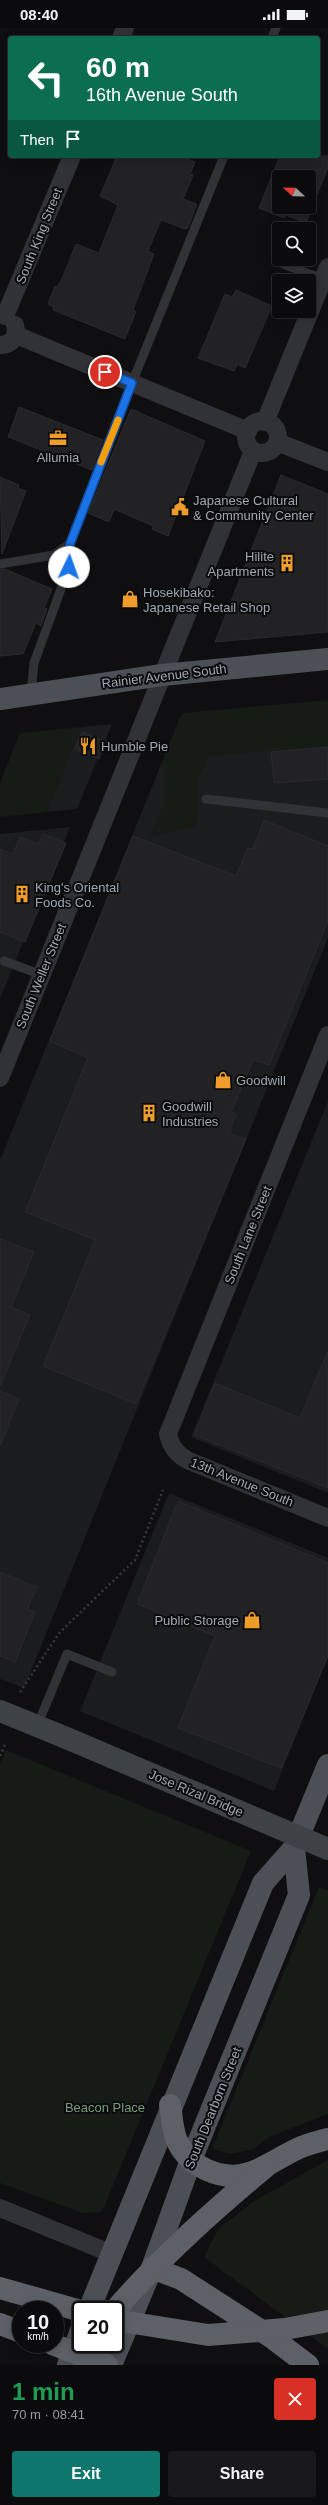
<!DOCTYPE html>
<html lang="en">
<head>
<meta charset="utf-8">
<style>
	body { margin:0; font-family:Arial,sans-serif; background:#19191b; color:#f1f3f6; height:100vh; display:flex; flex-direction:column; font-size:15px; white-space:nowrap }
	* { box-sizing:border-box; margin:0 }
	p { font-size:13px; color:#9a9b9d }
	.icon { flex:none; width:22px; height:22px; fill:none; stroke:currentColor; stroke-width:2; stroke-linecap:round; stroke-linejoin:round }
	.map { position:relative; height:2337px; overflow:hidden }
	.drawer { display:flex; flex-direction:column; background:#0b0b0d; flex:1 }
	.drawer>* { flex:none }
	.guide { position:absolute; left:8px; top:8px; width:312px; height:122px; border-radius:4px; box-shadow:0 2px 10px #0003,0 0 0 1px #2b2b2e; background:#0b6e4f; color:#fff; overflow:hidden }
	.needle { width:26px; rotate:292deg }
	.fabs { position:absolute; left:272px; top:142px; display:grid; gap:8px }
	.fabs a { display:grid; place-items:center; width:44px; height:44px; border-radius:4px; background:#0b0b0d; box-shadow:0 2px 10px #0003,0 0 0 1px #2b2b2e; font-size:20px }
	.speed { position:absolute; left:12px; top:2273px; display:flex; gap:8px; font-size:20px; font-weight:700; text-align:center }
	.speed>* { display:grid; place-content:center; width:52px; height:52px; border-radius:50%; background:#0b0b0d; box-shadow:0 2px 10px #0003,0 0 0 1px #2b2b2e; line-height:1 }
	.speed small { font-size:10px; font-weight:400 }
	.speed .limit { border:2px solid #111; border-radius:6px; background:#fff; color:#111 }
	.pin { position:absolute; display:grid; place-items:center; width:34px; height:34px; color:#fff; margin:-17px; border:2px solid #fff; border-radius:50%; box-shadow:0 1px 4px #0007 }
	.me { position:absolute; width:44px; margin:-22px; rotate:3deg; stroke-linejoin:round; filter:drop-shadow(0 0 3px #0008) }
	.turn { display:flex; align-items:center; gap:14px; height:84px; padding:0 12px; font-size:18px }
	.turn .icon { width:52px; height:52px; stroke-width:2.5 }
	.turn b { display:block; font-size:28px; line-height:34px }
	.then { display:flex; align-items:center; height:38px; padding:0 12px; background:#0003; gap:8px; font-size:15px }
	.round { display:grid; place-items:center; flex:none; width:42px; height:42px; border-radius:4px; background:#19191b }
	.overview { display:flex; align-items:center; justify-content:space-between; height:68px; padding:0 12px }
	h1 { font-size:24px; font-weight:600; line-height:30px; color:#1e9e55 }
	.action { display:flex; gap:8px; margin-top:auto; padding:8px 12px }
	.action a { flex:1; height:46px; border-radius:4px; background:#0f766e; color:#fff; font-size:16px; font-weight:600; line-height:46px; text-align:center }
	.action a+a { background:#19191b; color:#f1f3f6 }
	.status { display:flex; justify-content:space-between; align-items:center; height:28px; padding:0 20px; background:#0b0b0d; direction:ltr }
	.status svg { height:11px; fill:currentColor }
	.map>svg:first-child { display:block }
</style>
</head>
<body>
<div class="status"><b>08:40</b><svg viewBox="0 0 49 12"><path d="M0 12V9h3v3zM5 12V6h3v6zM10 12V3h3v9zM15 12V0h3v12zM26 1h20v11H26zM47 4h2v5h-2z"/></svg></div>
<div class="map">
<svg width="328" height="2337" viewBox="0 0 328 2337">
	<rect width="100%" height="100%" fill="#0f0f11"/>
	<g fill="#1b1c1e">
		<polygon points="328,676 328,910 24,1660 0,1651 0,1132 180,690"/>
		<polygon points="112,696 77,781 47,784 81,699"/>
		<polygon points="70,799 0,971 0,806"/>
		<polygon points="328,1073 328,1465 191,1409"/>
		<polygon points="169,1465 328,1530 328,1629 274,1763 80,1683"/>
	</g>
	<g fill="#161b16">
		<polygon points="328,672 328,718 209,728 198,750 197,798 150,809 165,773 163,731 182,685"/>
		<polygon points="81,699 47,784 0,789 0,755 20,705"/>
		<polygon points="6,1722 251,1823 102,2184 83,2185 0,2155 0,1735"/>
		<polygon points="319,1859 328,1862 328,2086 269,2109 253,2121 231,2126 212,2121"/>
		<polygon points="328,2132 328,2321 204,2229 218,2201 254,2173"/>
	</g>
	<g fill="#222225" stroke="#292a2d" fill-rule="evenodd">
		<polygon points="117,128 181,128 195,134 190,146 193,147 183,171 197,176 188,200 185,201 161,192 148,223 154,226 133,282 136,283 125,311 53,282 54,279 48,276 55,258 57,259 61,253 76,216 99,225 118,177 100,168"/>
		<path d="M280,128h48v11l-22,56 -20,-8 -2,3 -25,-10zM279,149h30v30h-30z"/>
		<polygon points="236,262 272,278 245,340 237,336 234,343 198,330 225,266 232,269"/>
		<polygon points="19,379 103,412 92,442 8,409"/>
		<polygon points="131,381 205,413 168,508 152,501 153,498 114,481 109,494 88,485"/>
		<polygon points="281,447 328,466 328,604 215,614"/>
		<polygon points="0,449 19,457 18,460 26,463 2,526"/>
		<polygon points="5,541 52,561 44,580 47,581 41,598 36,595 23,626 0,628 0,542"/>
		<polygon points="82,704 106,714 99,731 75,721"/>
		<polygon points="328,719 328,751 274,755 271,724"/>
		<polygon points="264,792 328,818 328,893 269,1037 253,1032 231,1084 236,1086 229,1105 246,1111 136,1376 43,1338 95,1212 25,1184 88,1030 50,1013 133,808 236,848 248,820 253,821"/>
		<polygon points="43,806 66,815 25,914 0,904 0,821 13,826 20,809 39,816"/>
		<polygon points="0,1211 34,1224 11,1279 30,1287 0,1358"/>
		<polygon points="328,1323 328,1460 194,1407 215,1355 300,1390"/>
		<polygon points="0,1363 19,1371 0,1418"/>
		<polygon points="178,1473 328,1535 328,1628 281,1740 178,1700 215,1608 137,1576"/>
		<polygon points="0,1544 37,1559 27,1581 35,1584 15,1634 0,1628"/>
	</g>
	<g fill="none" stroke-linecap="round" stroke-linejoin="round">
		<g stroke="#36393d" stroke-width="2.5" stroke-dasharray="2 3" stroke-linecap="butt">
			<polyline points="272,220 278,204"/>
			<polyline points="20,1664 60,1604 135,1532 163,1462"/>
			<polyline points="0,1728 6,1714"/>
		</g>
		<g stroke="#303236" stroke-width="9">
			<polyline points="272,10 276,0"/>
			<polyline points="283,236 323,251"/>
			<polyline points="0,536 54,527 70,515 132,355 224,128"/>
			<polyline points="31,666 34,635 69,539 70,515"/>
			<polyline points="206,771 328,785"/>
			<polyline points="4,933 42,947"/>
			<polyline points="37,1698 67,1626 112,1644"/>
		</g>
		<g stroke="#303236" stroke-width="18">
			<polyline points="121,10 125,0"/>
			<polyline points="5,288 72,128"/>
			<polyline points="16,307 248,403"/>
			<path d="M0,317c12,0 18,-9 15,-20"/>
			<circle cx="262" cy="409" r="16"/>
			<polyline points="265,394 328,239"/>
			<polyline points="277,414 328,434"/>
			<path d="M328,1007l-160,399c3,13 8,19 19,26l141,58"/>
			<polyline points="0,1050 253,423"/>
			<polyline points="0,2180 110,2225"/>
		</g>
		<polyline stroke="#3e4146" stroke-width="22" points="0,1683 64,1709"/>
		<g stroke="#4c4f55" stroke-width="22">
			<polyline points="0,671 162,647 328,631"/>
			<polyline points="89,2282 263,1855 294,1820 328,1737"/>
			<polyline points="68,2337 81,2302"/>
			<polyline points="111,2337 152,2240 191,2132 299,1867 294,1820"/>
		</g>
		<g stroke="#5d6067" stroke-width="22">
			<path d="M170,2077c2,11 2,25 7,36 12,26 45,41 72,32 20,-6 36,-20 55,-27 8,-3 16,-5 24,-7"/>
			<polyline points="152,2240 181,2251 271,2309 308,2337"/>
			<polyline points="0,2260 81,2283"/>
			<path d="M115,2282c46,-53 99,-100 154,-146"/>
			<polyline points="0,2296 21,2304"/>
		</g>
		<polyline stroke="#3e4146" stroke-width="22" points="64,1709 328,1821"/>
		<g stroke="#5d6067" stroke-width="22">
			<polyline points="115,2292 208,2307 285,2301 328,2293"/>
			<polyline points="52,2316 107,2337"/>
		</g>
	</g>
	<g fill="none" stroke-linecap="round" stroke-linejoin="round">
		<g stroke="#114b97" stroke-width="10">
			<polyline id="route" points="69,539 70,516 132,355 105,344"/>
		</g>
		<use href="#route" stroke="#1a73e8" stroke-width="7"/>
		<polyline stroke="#f59e0b" stroke-width="7" points="101,434 118,392"/>
	</g>
	<defs>
		<g id="office-bare" transform="scale(1.38)"><path d="M-6-3h4V-5.5h4V-3h4V5H-6ZM-1-4.5V-3h2v-1.5ZM-6 0V1H6V0Z" fill="#ef9c2a" stroke="#0a0b0c" stroke-width="2.5" paint-order="stroke"/></g>
		<g id="civic-bare" transform="scale(1.38)"><path d="M-.6-6.5H3V-4.5H.6V-3L4-1V1h2V6H-6V1h2V-1L-.6-3ZM-1.2 2.5V6h2.4V2.5Z" fill="#ef9c2a" stroke="#0a0b0c" stroke-width="2.5" paint-order="stroke"/></g>
		<g id="building-bare" transform="scale(1.38)"><path d="M-4-6H4V6H1V3H-1V6H-4ZM-2.5-4.3h1.7v1.8h-1.7ZM.8-4.3h1.7v1.8H.8ZM-2.5-1h1.7V.8h-1.7ZM.8-1h1.7V.8H.8Z" fill="#ef9c2a" stroke="#0a0b0c" stroke-width="2.5" paint-order="stroke"/></g>
		<g id="shop-bare" transform="scale(1.38)"><path d="M-5-2.5h2.3a2.7 3.5 0 0 1 5.4 0H5L5.5 6h-11ZM-1.5-2.5h3a1.5 2.3 0 0 0-3 0Z" fill="#ef9c2a" stroke="#0a0b0c" stroke-width="2.5" paint-order="stroke"/></g>
		<g id="restaurant-bare" transform="scale(1.38)"><path d="M-5-6h1v4h1v-4h1v4h1v-4h1v5L-1.5 .5V6h-2V.5L-5-1ZM5-6V6H3V1.5H1.5Q1.5-4 5-6Z" fill="#ef9c2a" stroke="#0a0b0c" stroke-width="2.5" paint-order="stroke"/></g>
	</defs>
	<g fill-rule="evenodd">
		<use href="#office-bare" x="58" y="410"/>
		<use href="#civic-bare" x="180" y="479"/>
		<use href="#building-bare" x="287" y="535"/>
		<use href="#shop-bare" x="130" y="571"/>
		<use href="#restaurant-bare" x="88" y="718"/>
		<use href="#building-bare" x="22" y="866"/>
		<use href="#shop-bare" x="223" y="1052"/>
		<use href="#building-bare" x="149" y="1085"/>
		<use href="#shop-bare" x="252" y="1592"/>
	</g>
	<g text-anchor="middle" dominant-baseline="central" stroke-width="4" stroke-linejoin="round" paint-order="stroke">
		<g font-size="13" fill="#a1a7b1" stroke="#0a0b0c">
			<text transform="translate(39 208) rotate(-68)">South King Street</text>
			<text transform="translate(164 648) rotate(-7)">Rainier Avenue South</text>
			<text transform="translate(41 948) rotate(-68)">South Weller Street</text>
			<text transform="translate(248 1207) rotate(-68)">South Lane Street</text>
			<text transform="translate(242 1454) rotate(22)">13th Avenue South</text>
			<text transform="translate(196 1765) rotate(23)">Jose Rizal Bridge</text>
			<text transform="translate(213 2080) rotate(-68)">South Dearborn Street</text>
		</g>
		<g font-size="13" fill="#a1a7b1" stroke="#0a0b0c" text-anchor="start">
			<text x="58" y="429" text-anchor="middle">Allumia</text>
			<text x="193" y="472">Japanese Cultural<tspan x="193" dy="15">&amp; Community Center</tspan></text>
			<text x="274" y="528" text-anchor="end">Hilite<tspan x="274" dy="15">Apartments</tspan></text>
			<text x="143" y="564">Hosekibako:<tspan x="143" dy="15">Japanese Retail Shop</tspan></text>
			<text x="101" y="718">Humble Pie</text>
			<text x="35" y="859">King's Oriental<tspan x="35" dy="15">Foods Co.</tspan></text>
			<text x="236" y="1052">Goodwill</text>
			<text x="162" y="1078">Goodwill<tspan x="162" dy="15">Industries</tspan></text>
			<text x="239" y="1592" text-anchor="end">Public Storage</text>
		</g>
		<g font-size="13" fill="#789d77" stroke="#0a0b0c">
			<text x="105" y="2079">Beacon Place</text>
		</g>
	</g>
</svg>
<div class="fabs">
<a><svg class="needle" viewBox="-14 -14 28 28"><path d="M0-13l5 13h-10z" fill="#e53935"/><path d="M0 13l5-13h-10z" fill="#9a9b9d"/></svg></a>
<a><svg class="icon" aria-label="search" viewBox="0 0 24 24"><circle cx="10" cy="10" r="6"/><path d="M15 15l6 6"/></svg></a>
<a><svg class="icon" aria-label="layers" viewBox="0 0 24 24"><path d="M12 4l9 5-9 5-9-5zM3 14l9 5 9-5"/></svg></a>
</div>
<div class="speed"><div>10<small>km/h</small></div><div class="limit">20</div></div>
<div class="pin" style="left:105px;top:344px;background:#d93025"><svg class="icon" aria-label="arrive" viewBox="0 0 24 24"><path d="M6 21V4h12l-3 4 3 4H6"/></svg></div>
<svg class="me" style="left:69px;top:539px" viewBox="-20 -20 40 40"><circle r="19" fill="#fff"/><path d="M0-13L10 11 0 6-10 11z" fill="#1a73e8"/></svg>
<div class="guide">
<div class="turn"><svg class="icon" aria-label="left" viewBox="0 0 24 24"><path d="M17 20v-9H6M10 6l-5 5 5 5"/></svg><div><b>60 m</b>16th Avenue South</div></div>
<div class="then">Then<svg class="icon" aria-label="arrive" viewBox="0 0 24 24"><path d="M6 21V4h12l-3 4 3 4H6"/></svg></div>
</div>
</div>
<section class="drawer">
<div class="overview"><div><h1>1 min</h1><p>70 m · 08:41</p></div><a class="round" style="background:#d93025;color:#fff"><svg class="icon" aria-label="close" viewBox="0 0 24 24"><path d="M6 6l12 12M18 6L6 18"/></svg></a></div>
<div class="action"><a>Exit</a><a>Share</a></div>
</section>
</body>
</html>
